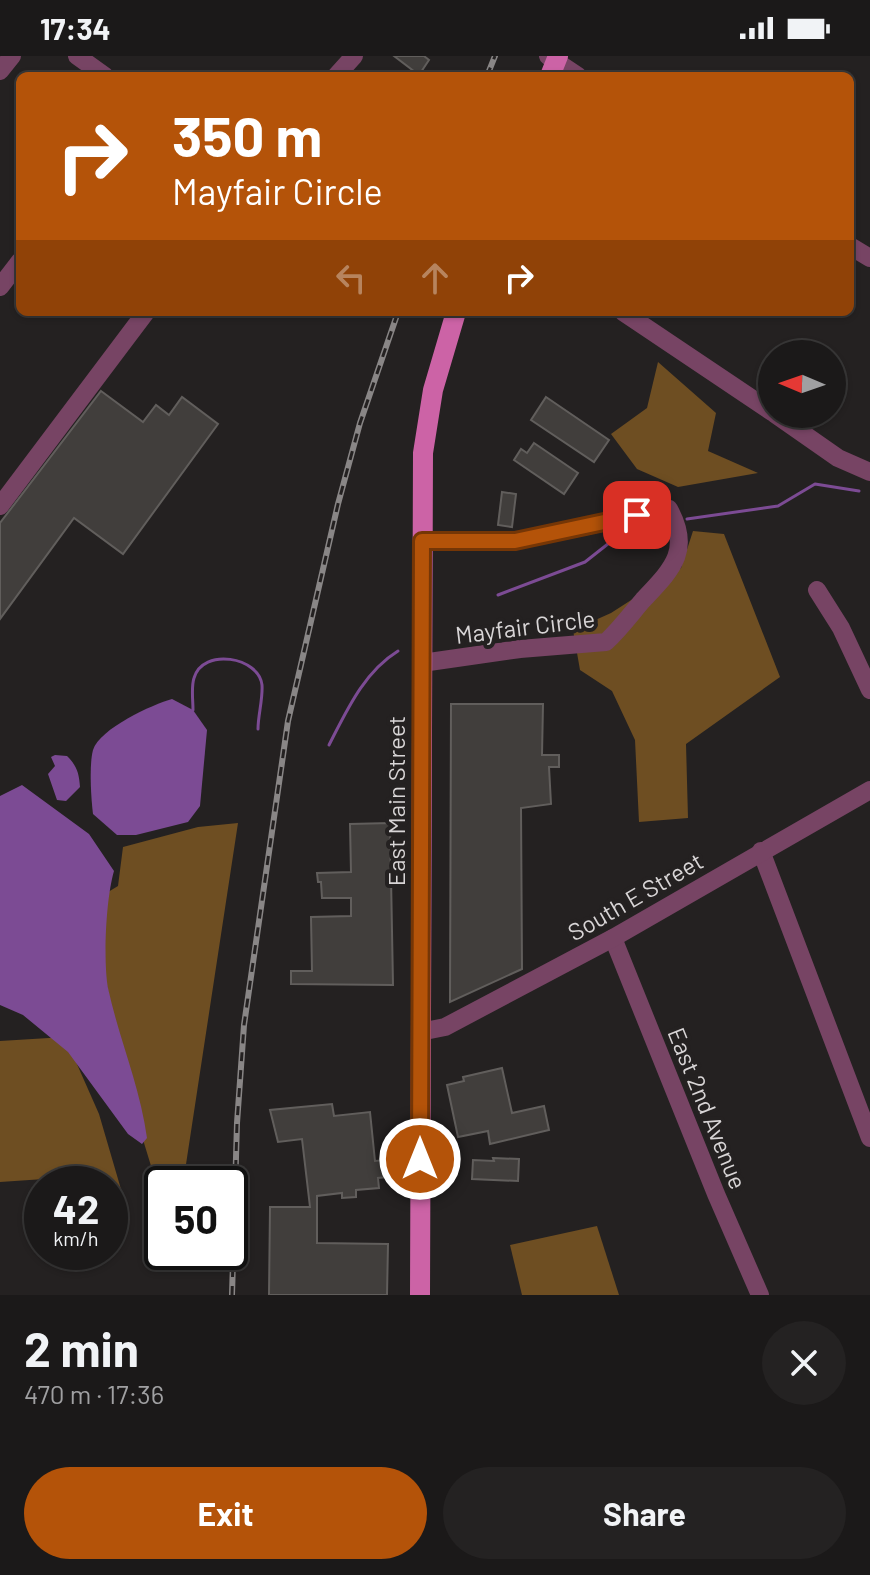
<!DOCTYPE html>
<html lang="en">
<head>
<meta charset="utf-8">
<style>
	body { margin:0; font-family:Barlow,sans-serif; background:#242222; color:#f1f3f6; height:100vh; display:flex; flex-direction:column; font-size:30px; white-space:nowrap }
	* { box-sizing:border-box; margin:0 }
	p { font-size:26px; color:#a0a0a2 }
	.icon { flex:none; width:44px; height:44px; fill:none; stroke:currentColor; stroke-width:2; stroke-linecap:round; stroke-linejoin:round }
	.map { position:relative; height:1239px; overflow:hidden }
	.sheet { display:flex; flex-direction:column; background:#1b1919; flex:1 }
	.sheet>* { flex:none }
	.guide { position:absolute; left:16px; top:16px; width:838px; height:244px; border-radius:12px; box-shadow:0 2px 6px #0004,0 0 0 2px #393838; background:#b45309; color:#fff; overflow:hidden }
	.needle { width:52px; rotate:272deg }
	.tools { position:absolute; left:758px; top:284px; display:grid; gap:16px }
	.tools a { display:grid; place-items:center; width:88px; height:88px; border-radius:50%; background:#1b1919; box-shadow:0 2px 6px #0004,0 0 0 2px #393838; font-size:40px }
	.speed { position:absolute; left:24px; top:1110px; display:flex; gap:16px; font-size:40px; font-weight:700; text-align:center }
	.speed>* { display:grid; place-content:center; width:104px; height:104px; border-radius:50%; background:#1b1919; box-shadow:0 2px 6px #0004,0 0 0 2px #393838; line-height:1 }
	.speed small { font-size:20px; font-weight:400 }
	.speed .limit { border:4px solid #111; border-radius:12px; background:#fff; color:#111 }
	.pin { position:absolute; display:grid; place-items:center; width:68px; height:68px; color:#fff; margin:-34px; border-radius:16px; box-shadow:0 4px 12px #0006 }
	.me { position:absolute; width:88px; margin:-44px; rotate:0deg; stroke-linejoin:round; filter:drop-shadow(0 0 6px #0008) }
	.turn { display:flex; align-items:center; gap:28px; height:168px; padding:0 24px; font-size:36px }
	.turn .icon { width:104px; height:104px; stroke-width:2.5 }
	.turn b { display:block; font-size:56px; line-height:68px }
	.lanes { display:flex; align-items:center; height:76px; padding:0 24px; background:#0003; justify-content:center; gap:40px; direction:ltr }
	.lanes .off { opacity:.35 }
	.round { display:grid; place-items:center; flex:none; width:84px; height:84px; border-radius:42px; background:#242222 }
	.headline { display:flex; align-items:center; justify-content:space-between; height:136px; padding:0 24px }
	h1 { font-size:48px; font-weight:700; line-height:60px }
	.primary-button { display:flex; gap:16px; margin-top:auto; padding:16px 24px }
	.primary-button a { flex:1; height:92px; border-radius:48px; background:#b45309; color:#fff; font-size:32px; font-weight:700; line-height:92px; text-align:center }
	.primary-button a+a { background:#242222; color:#f1f3f6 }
	.status { display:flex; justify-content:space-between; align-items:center; height:56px; padding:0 40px; background:#1b1919; direction:ltr }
	.status svg { height:22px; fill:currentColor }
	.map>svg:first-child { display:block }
</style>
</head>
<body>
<div class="status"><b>17:34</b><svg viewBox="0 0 49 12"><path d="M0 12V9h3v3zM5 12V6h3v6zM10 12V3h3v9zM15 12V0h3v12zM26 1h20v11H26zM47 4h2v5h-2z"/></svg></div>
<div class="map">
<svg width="870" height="1239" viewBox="0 0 870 1239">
	<rect width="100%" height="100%" fill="#242121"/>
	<g fill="#6e4e22">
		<polygon points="658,306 716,357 708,395 758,417 678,431 637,413 611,378 647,352"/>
		<polygon points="693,475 724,478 780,621 686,688 688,762 639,766 635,684 612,635 580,614 573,574 611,557 681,512"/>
		<polygon points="238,767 183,1128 162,1128 162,1146 130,1041 90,847 118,830 123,791 198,771"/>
		<polygon points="65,981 99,1058 130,1164 110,1170 110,1128 62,1128 59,1122 0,1126 0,985"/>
		<polygon points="597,1170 619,1239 522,1239 510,1189"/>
	</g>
	<g fill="#7c4b94">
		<path d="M172,643l21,11 14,20 -7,76 -12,16 -52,13h-19l-24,-21c-2,-16 -4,-49 0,-64 6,-21 60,-46 79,-51z"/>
		<path d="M55,699l12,1c10,10 12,17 13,31l-14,14 -9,-1 -9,-26 7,-8 -4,-9z"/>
		<path d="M22,729l67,49 25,37c-8,27 -11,89 -6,117 11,51 32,98 39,150l-5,6 -14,-10 -60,-82 -45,-37 -23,-10v-209z"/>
	</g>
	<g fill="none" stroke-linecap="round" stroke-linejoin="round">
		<g stroke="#7c4b94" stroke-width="3">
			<polyline points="687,463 778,450 815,428 859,435"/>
			<polyline points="498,539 585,506 618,480 661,465"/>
			<path d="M193,654c0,-10 -2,-23 1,-32 9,-31 65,-21 68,7 1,14 -4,30 -4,44"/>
			<path d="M329,689c18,-35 35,-73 69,-94"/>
		</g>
	</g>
	<g fill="#413e3c" stroke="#615e5c" stroke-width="2">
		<polygon points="394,0 424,0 429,4 419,19"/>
		<polygon points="101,335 143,366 156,349 169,359 182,341 218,368 123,498 74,462 0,563 0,467"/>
		<polygon points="546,341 609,384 594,406 531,364"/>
		<polygon points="534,387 578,417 564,438 514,404 521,393 527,397"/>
		<polygon points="502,436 516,438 512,471 498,469"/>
		<polygon points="451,648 543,648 542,699 559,699 559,711 549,711 551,748 521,752 522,913 450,946"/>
		<polygon points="390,767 393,929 291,928 291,915 312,915 311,861 351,860 351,842 322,842 321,826 318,826 317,817 351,816 350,768"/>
		<polygon points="502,1012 512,1057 544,1050 549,1074 490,1088 488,1075 458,1081 447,1029 464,1025 463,1021"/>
		<polygon points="332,1048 334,1060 370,1056 375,1105 385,1104 387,1121 378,1122 379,1132 356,1134 356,1141 342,1142 342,1137 317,1140 317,1187 388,1188 387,1239 269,1239 270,1151 310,1151 302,1083 278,1086 270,1054"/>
		<polygon points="493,1102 519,1103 518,1125 472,1123 473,1104 494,1105"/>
	</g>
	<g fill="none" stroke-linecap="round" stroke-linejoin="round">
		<g stroke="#774464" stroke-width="18">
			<polyline points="77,0 105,20"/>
			<polyline points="548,0 578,20"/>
			<polyline points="0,15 12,0"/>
			<polyline points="336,20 354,0"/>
			<polyline points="850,190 870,202"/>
			<polyline points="0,231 20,205"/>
			<polyline points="623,256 772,356"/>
			<polyline points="775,358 838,402 870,416"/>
			<polyline points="0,450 146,256"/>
			<polyline points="817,534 841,572 870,634"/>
			<path d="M422,607l98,-14 86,-7c14,-13 25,-28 37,-42 29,-31 49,-49 26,-91l-154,32h-93"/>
			<polyline points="761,795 870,1082"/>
			<polyline points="613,882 716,1138 760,1239"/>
			<polyline points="420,976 445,971 613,882 870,734"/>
		</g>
		<g stroke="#cc63a6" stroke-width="20">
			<polyline points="550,20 558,0"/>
			<polyline points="420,1239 423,397 433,334 456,256"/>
		</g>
		<g stroke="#898686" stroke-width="6">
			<g id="rail">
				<polyline points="487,20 495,0"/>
				<polyline points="232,1239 237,1067 244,969 288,665 338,448 360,367 398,256"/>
			</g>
		</g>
		<use href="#rail" stroke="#242121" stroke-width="3" stroke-dasharray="9" stroke-linecap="butt"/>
	</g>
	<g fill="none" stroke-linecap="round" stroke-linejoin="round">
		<g stroke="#753606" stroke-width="20">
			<polyline id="route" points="420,1103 422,485 515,485 637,459"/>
		</g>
		<use href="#route" stroke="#b45309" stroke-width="14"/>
	</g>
	<g text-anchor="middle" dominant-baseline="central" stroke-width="8" stroke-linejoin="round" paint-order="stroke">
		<g font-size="24" fill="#d8d5d6" stroke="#242121">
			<text transform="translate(525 570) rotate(-7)">Mayfair Circle</text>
			<text transform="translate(395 745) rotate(-90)">East Main Street</text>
			<text transform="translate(635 840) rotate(-30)">South E Street</text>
			<text transform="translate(708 1052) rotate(68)">East 2nd Avenue</text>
		</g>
	</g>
</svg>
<div class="tools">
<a><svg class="needle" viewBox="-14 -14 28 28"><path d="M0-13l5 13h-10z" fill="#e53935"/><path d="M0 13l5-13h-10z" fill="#a0a0a2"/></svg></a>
</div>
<div class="speed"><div>42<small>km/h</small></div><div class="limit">50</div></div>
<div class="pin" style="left:637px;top:459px;background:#d93025"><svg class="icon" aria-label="arrive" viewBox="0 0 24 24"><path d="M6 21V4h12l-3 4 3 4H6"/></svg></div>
<svg class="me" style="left:420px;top:1103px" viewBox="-20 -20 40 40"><circle r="17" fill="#b45309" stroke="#fff" stroke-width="3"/><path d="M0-11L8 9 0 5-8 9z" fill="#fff"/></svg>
<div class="guide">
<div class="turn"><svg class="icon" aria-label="right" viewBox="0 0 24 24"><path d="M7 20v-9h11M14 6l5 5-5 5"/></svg><div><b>350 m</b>Mayfair Circle</div></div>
<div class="lanes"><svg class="icon off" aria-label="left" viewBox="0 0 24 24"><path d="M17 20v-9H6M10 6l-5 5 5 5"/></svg><svg class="icon off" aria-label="ahead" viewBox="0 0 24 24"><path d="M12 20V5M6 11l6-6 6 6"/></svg><svg class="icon" aria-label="right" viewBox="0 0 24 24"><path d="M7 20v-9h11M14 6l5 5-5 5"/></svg></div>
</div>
</div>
<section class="sheet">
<div class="headline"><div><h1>2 min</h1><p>470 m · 17:36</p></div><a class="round"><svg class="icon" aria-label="close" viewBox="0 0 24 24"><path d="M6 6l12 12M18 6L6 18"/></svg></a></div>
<div class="primary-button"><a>Exit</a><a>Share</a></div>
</section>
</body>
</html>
